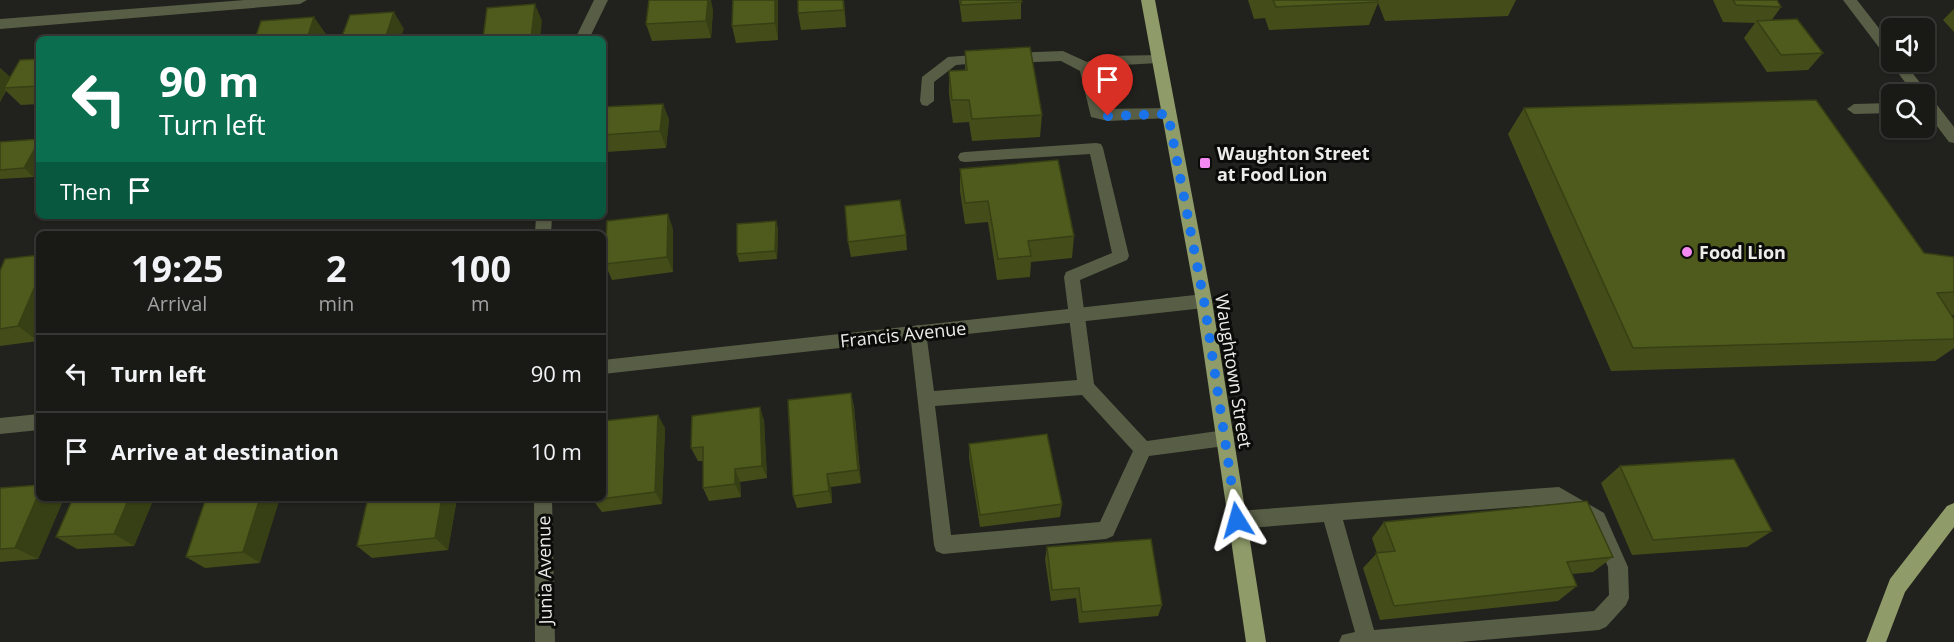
<!DOCTYPE html>
<html lang="en">
<head>
<meta charset="utf-8">
<style>
	body { margin:0; font-family:"Open Sans",sans-serif; background:#22231f; color:#f1f3f6; height:100vh; display:flex; flex-direction:column; font-size:22px; white-space:nowrap }
	* { box-sizing:border-box; margin:0 }
	p { font-size:20px; color:#9fa1a1 }
	.icon { flex:none; width:33px; height:33px; fill:none; stroke:currentColor; stroke-width:2; stroke-linecap:round; stroke-linejoin:round }
	.map { position:relative; flex:1; overflow:hidden }
	.sheet { position:absolute; left:36px; top:231px; width:570px; height:270px; display:flex; flex-direction:column; background:#191a16; border-radius:9px; box-shadow:0 2px 4px #0004,0 0 0 2px #373835 }
	.sheet>* { flex:none }
	.guide { position:absolute; left:36px; top:36px; width:570px; height:183px; border-radius:9px; box-shadow:0 2px 4px #0004,0 0 0 2px #373835; background:#0b6e4f; color:#fff; overflow:hidden }
	.fabs { position:absolute; left:1881px; top:18px; display:grid; gap:12px }
	.fabs a { display:grid; place-items:center; width:54px; height:54px; border-radius:9px; background:#191a16; box-shadow:0 2px 4px #0004,0 0 0 2px #373835; font-size:30px }
	.pin { position:absolute; display:grid; place-items:center; width:51px; height:51px; color:#fff; margin:-62px -26px; border-radius:50% 50% 50% 0; rotate:-45deg; box-shadow:0 0 6px #0007 }
	.pin .icon { rotate:45deg }
	.me { position:absolute; width:66px; margin:-33px; rotate:352deg; stroke-linejoin:round; filter:drop-shadow(0 0 4px #0008) }
	.turn { display:flex; align-items:center; gap:21px; height:126px; padding:0 24px; font-size:27px }
	.turn .icon { width:78px; height:78px; stroke-width:2.5 }
	.turn b { display:block; font-size:42px; line-height:51px }
	.then { display:flex; align-items:center; height:57px; padding:0 24px; background:#0003; gap:12px; font-size:22px }
	.eta { display:flex; justify-content:space-evenly; align-items:center; height:102px; text-align:center }
	.eta b { font-size:36px; font-weight:700; line-height:42px }
	ul { padding:0; list-style:none }
	li { display:flex; align-items:center; gap:18px; height:78px; padding:0 24px; border-top:2px solid #373835 }
	li div { flex:1 }
	li b { display:block; font-size:22px }
	li em { font-style:normal }
	.map>svg:first-child { display:block }
</style>
</head>
<body>
<div class="map">
<svg width="1954" height="642" viewBox="0 0 1954 642">
	<rect width="100%" height="100%" fill="#21221d"/>
	<g fill="none" stroke-linecap="round" stroke-linejoin="round">
		<g fill="#585e46" fill-rule="evenodd">
			<polygon points="1063,51 1087,62 1103,56 1163,55 1165,58 1163,61 1158,63 1105,66 1093,70 1102,109 1168,108 1175,113 1168,118 1108,121 1091,117 1080,71 1061,61 1012,63 1005,58 1012,53"/>
			<polygon points="986,54 991,56 993,59 991,62 956,65 934,82 934,101 927,106 922,105 920,101 922,77 948,57"/>
			<polygon points="1892,103 1892,113 1854,114 1847,109 1854,104"/>
			<path d="M1096,143l5,1 2,4 26,108 -2,4 -47,20 14,104 53,57 78,-11 6,2 3,6 -3,6 -6,2 -76,10 -36,80 -7,3 -163,15 -7,-3 -2,-6 -24,-213 2,-5 6,-2 6,2 2,5 8,59 143,-11 -13,-103 2,-5 46,-19 -22,-99 -125,8 -5,-1 -2,-4 2,-4 5,-1zM1082,395l51,56 -33,71 -149,13 -16,-129z"/>
			<path d="M1559,487l45,26 24,54 1,31 -3,7 -20,22 -7,3 -139,12h-121l3,-7 13,-3 -31,-110 -87,7 -7,-3 -2,-6 2,-6 7,-3zM1557,504l33,21 18,42 1,28 -15,16 -220,19 -31,-110z"/>
		</g>
		<g fill="#585e46" fill-rule="evenodd">
			<polygon points="245,0 307,0 300,4 0,29 0,19"/>
			<polygon points="594,0 608,0 589,39 575,39"/>
			<polygon points="536,216 552,216 551,234 535,234"/>
			<polygon points="1204,294 1210,296 1212,301 1210,306 1204,308 603,374 603,360"/>
			<polygon points="39,414 39,430 0,434 0,418"/>
			<polygon points="534,498 552,498 555,642 535,642"/>
		</g>
		<g fill="#585e46" fill-rule="evenodd">
			<polygon points="1843,0 1857,0 1892,45 1892,60 1887,58"/>
			<polygon points="1892,60 1892,62 1904,62 1954,127 1954,143 1949,142 1924,109 1924,94 1914,94 1892,65 1890,62"/>
		</g>
		<g fill="#8f9b68" fill-rule="evenodd">
			<polygon points="1141,0 1155,0 1212,301 1266,642 1246,642 1196,301"/>
			<polygon points="1954,503 1954,527 1905,592 1886,642 1866,642 1890,579 1947,506"/>
		</g>
	</g>
	<g fill="#444d19">
		<polygon points="778,0 778,40 736,43 732,26"/>
		<polygon points="844,0 846,27 801,30 798,13"/>
		<polygon points="959,0 1021,0 1021,19 962,22"/>
		<polygon points="1248,0 1516,0 1508,16 1385,21 1378,3 1369,25 1269,30 1265,18 1254,19"/>
		<polygon points="1713,0 1777,0 1781,7 1771,21 1823,53 1808,70 1767,72 1744,38 1755,23 1723,22"/>
		<polygon points="1954,9 1954,32 1943,20"/>
		<polygon points="713,10 711,38 652,41 646,24"/>
		<polygon points="965,51 1042,115 1040,137 972,141 969,122 953,123 949,94 949,71 965,70"/>
		<polygon points="39,59 39,104 21,105 6,91 0,102 0,68 10,77"/>
		<polygon points="663,104 669,120 666,148 606,152 603,146 603,107"/>
		<polygon points="1524,108 1924,253 1954,257 1954,315 1952,315 1954,319 1954,348 1935,361 1611,371 1508,134"/>
		<polygon points="0,142 34,177 0,179"/>
		<polygon points="960,169 1074,236 1072,258 1031,262 1030,277 997,280 988,222 965,224 960,191"/>
		<polygon points="776,221 778,229 777,259 739,262 737,254"/>
		<polygon points="673,229 673,272 612,280 605,264"/>
		<polygon points="906,235 907,250 851,257 848,242"/>
		<polygon points="0,271 38,341 0,346"/>
		<polygon points="851,393 854,407 861,483 831,487 832,503 797,508 793,496"/>
		<polygon points="764,420 767,478 740,482 741,497 709,501 703,488 703,461 698,461 691,448"/>
		<polygon points="665,428 662,504 602,512 593,500"/>
		<polygon points="969,444 1062,504 1060,517 980,527 969,458"/>
		<polygon points="1620,466 1772,531 1747,547 1632,555 1601,483"/>
		<polygon points="0,488 39,498 64,498 38,559 0,562"/>
		<polygon points="73,498 154,498 134,546 77,549 56,537"/>
		<polygon points="206,498 260,563 205,568 186,557"/>
		<polygon points="457,498 448,550 372,558 357,546"/>
		<polygon points="1384,522 1613,557 1593,572 1572,574 1577,586 1558,601 1380,620 1363,568 1377,553 1372,538"/>
		<polygon points="1047,547 1162,605 1158,616 1079,623 1076,598 1051,601 1045,559"/>
	</g>
	<g fill="#373f14">
		<polygon points="708,0 711,0 713,10 711,38 706,21"/>
		<polygon points="775,0 778,0 778,40 775,23"/>
		<polygon points="843,0 844,0 846,27 844,10"/>
		<polygon points="535,4 542,21 540,39 531,39"/>
		<polygon points="394,12 404,29 400,39 385,39"/>
		<polygon points="314,17 326,34 324,39 307,39"/>
		<polygon points="0,68 12,79 4,88 6,91 0,102"/>
		<polygon points="663,104 669,120 666,148 660,131"/>
		<polygon points="39,141 39,167 34,177 24,168"/>
		<polygon points="668,214 673,229 673,272 667,257"/>
		<polygon points="776,221 778,229 777,259 775,251"/>
		<polygon points="39,277 39,339 38,341 18,326"/>
		<polygon points="851,393 854,407 861,483 858,470"/>
		<polygon points="760,407 764,420 767,478 762,466"/>
		<polygon points="658,415 665,428 662,504 655,492"/>
		<polygon points="735,469 740,482 741,497 735,484"/>
		<polygon points="827,474 831,487 832,503 829,491"/>
		<polygon points="39,493 39,498 64,498 38,559 15,548"/>
		<polygon points="129,498 154,498 134,546 114,534"/>
		<polygon points="260,498 280,498 260,563 243,552"/>
		<polygon points="442,498 457,498 448,550 435,538"/>
	</g>
	<g fill="#4f5a1d" stroke="#373f14" stroke-width="1.5">
		<polygon points="649,0 708,0 706,21 646,24"/>
		<polygon points="733,0 775,0 775,23 732,26"/>
		<polygon points="798,0 843,0 844,10 798,13"/>
		<polygon points="961,0 1021,0 1022,2 961,5"/>
		<polygon points="1273,0 1377,0 1378,2 1276,7"/>
		<polygon points="1733,0 1777,0 1781,7 1736,5"/>
		<polygon points="535,4 531,39 483,39 487,8"/>
		<polygon points="394,12 385,39 341,39 350,15"/>
		<polygon points="314,17 307,39 255,39 261,21"/>
		<polygon points="1797,19 1823,53 1781,55 1757,21"/>
		<polygon points="235,35 233,39 193,39"/>
		<polygon points="1030,47 1042,115 972,119 969,100 952,100 949,71 967,70 965,51"/>
		<polygon points="39,59 39,86 4,88 20,60"/>
		<polygon points="1816,100 1924,253 1954,257 1954,292 1937,293 1954,319 1954,339 1633,348 1524,108"/>
		<polygon points="663,104 660,131 603,135 603,107"/>
		<polygon points="39,139 39,141 24,168 0,170 0,142"/>
		<polygon points="1058,160 1074,236 1028,241 1031,256 998,259 988,201 965,203 960,169"/>
		<polygon points="900,200 906,235 848,242 845,206"/>
		<polygon points="668,214 667,257 605,264 607,221"/>
		<polygon points="776,221 775,251 737,254 737,224"/>
		<polygon points="39,255 39,277 18,326 0,329 0,271 5,259"/>
		<polygon points="851,393 858,470 827,474 829,491 793,496 788,400"/>
		<polygon points="760,407 762,466 735,469 735,484 703,488 703,447 691,448 692,416"/>
		<polygon points="658,415 655,492 593,500 593,498 603,498 603,421"/>
		<polygon points="1047,434 1062,504 980,515 969,444"/>
		<polygon points="1734,459 1772,531 1653,540 1620,466"/>
		<polygon points="39,485 39,493 15,548 0,549 0,488"/>
		<polygon points="73,498 129,498 114,534 56,537"/>
		<polygon points="206,498 260,498 243,552 186,557"/>
		<polygon points="368,498 442,498 435,538 357,546"/>
		<polygon points="1587,501 1613,557 1567,562 1577,586 1394,606 1376,553 1395,551 1384,522"/>
		<polygon points="1151,539 1162,605 1082,612 1079,588 1052,590 1047,547"/>
	</g>
	<g fill="none" stroke-linecap="round" stroke-linejoin="round">
		<polyline stroke="#1a73e8" stroke-width="10" stroke-dasharray="0 18" points="1108,116 1168,114 1204,301 1237,520"/>
	</g>
	<g fill="#f389f1" stroke="#0b0b09" stroke-width="2">
		<rect x="1199" y="157" width="12" height="12" rx="3"/>
		<circle cx="1687" cy="252" r="6"/>
	</g>
	<g text-anchor="middle" dominant-baseline="central" stroke-width="6" stroke-linejoin="round" paint-order="stroke">
		<g font-size="18" font-weight="bold" fill="#ecede9" stroke="#0b0b09" text-anchor="start">
			<text x="1217" y="153">Waughton Street<tspan x="1217" dy="21">at Food Lion</tspan></text>
			<text x="1699" y="252">Food Lion</text>
		</g>
		<g font-size="18" fill="#ecede9" stroke="#0b0b09">
			<text transform="translate(903 334) rotate(-6)">Francis Avenue</text>
			<text transform="translate(1234 371) rotate(81)">Waughtown Street</text>
			<text transform="translate(544 570) rotate(-91)">Junia Avenue</text>
		</g>
	</g>
</svg>
<div class="fabs">
<a><svg class="icon" aria-label="sound" viewBox="0 0 24 24"><path d="M4 9h4l5-4v14l-5-4H4zM17 9q2 3 0 6"/></svg></a>
<a><svg class="icon" aria-label="search" viewBox="0 0 24 24"><circle cx="10" cy="10" r="6"/><path d="M15 15l6 6"/></svg></a>
</div>
<div class="pin" style="left:1108px;top:116px;background:#d93025"><svg class="icon" aria-label="arrive" viewBox="0 0 24 24"><path d="M6 21V4h12l-3 4 3 4H6"/></svg></div>
<svg class="me" style="left:1237px;top:520px" viewBox="-20 -20 40 40"><path d="M0-17L14 15 0 8-14 15z" fill="#1a73e8" stroke="#fff" stroke-width="4"/></svg>
<div class="guide">
<div class="turn"><svg class="icon" aria-label="left" viewBox="0 0 24 24"><path d="M17 20v-9H6M10 6l-5 5 5 5"/></svg><div><b>90 m</b>Turn left</div></div>
<div class="then">Then<svg class="icon" aria-label="arrive" viewBox="0 0 24 24"><path d="M6 21V4h12l-3 4 3 4H6"/></svg></div>
</div>
<section class="sheet">
<div class="eta">
<div><b>19:25</b><p>Arrival</p></div>
<div><b>2</b><p>min</p></div>
<div><b>100</b><p>m</p></div>
</div>
<ul>
<li><svg class="icon" aria-label="left" viewBox="0 0 24 24"><path d="M17 20v-9H6M10 6l-5 5 5 5"/></svg><div><b>Turn left</b></div><em>90 m</em></li>
<li><svg class="icon" aria-label="arrive" viewBox="0 0 24 24"><path d="M6 21V4h12l-3 4 3 4H6"/></svg><div><b>Arrive at destination</b></div><em>10 m</em></li>
</ul>
</section>
</div>
</body>
</html>
